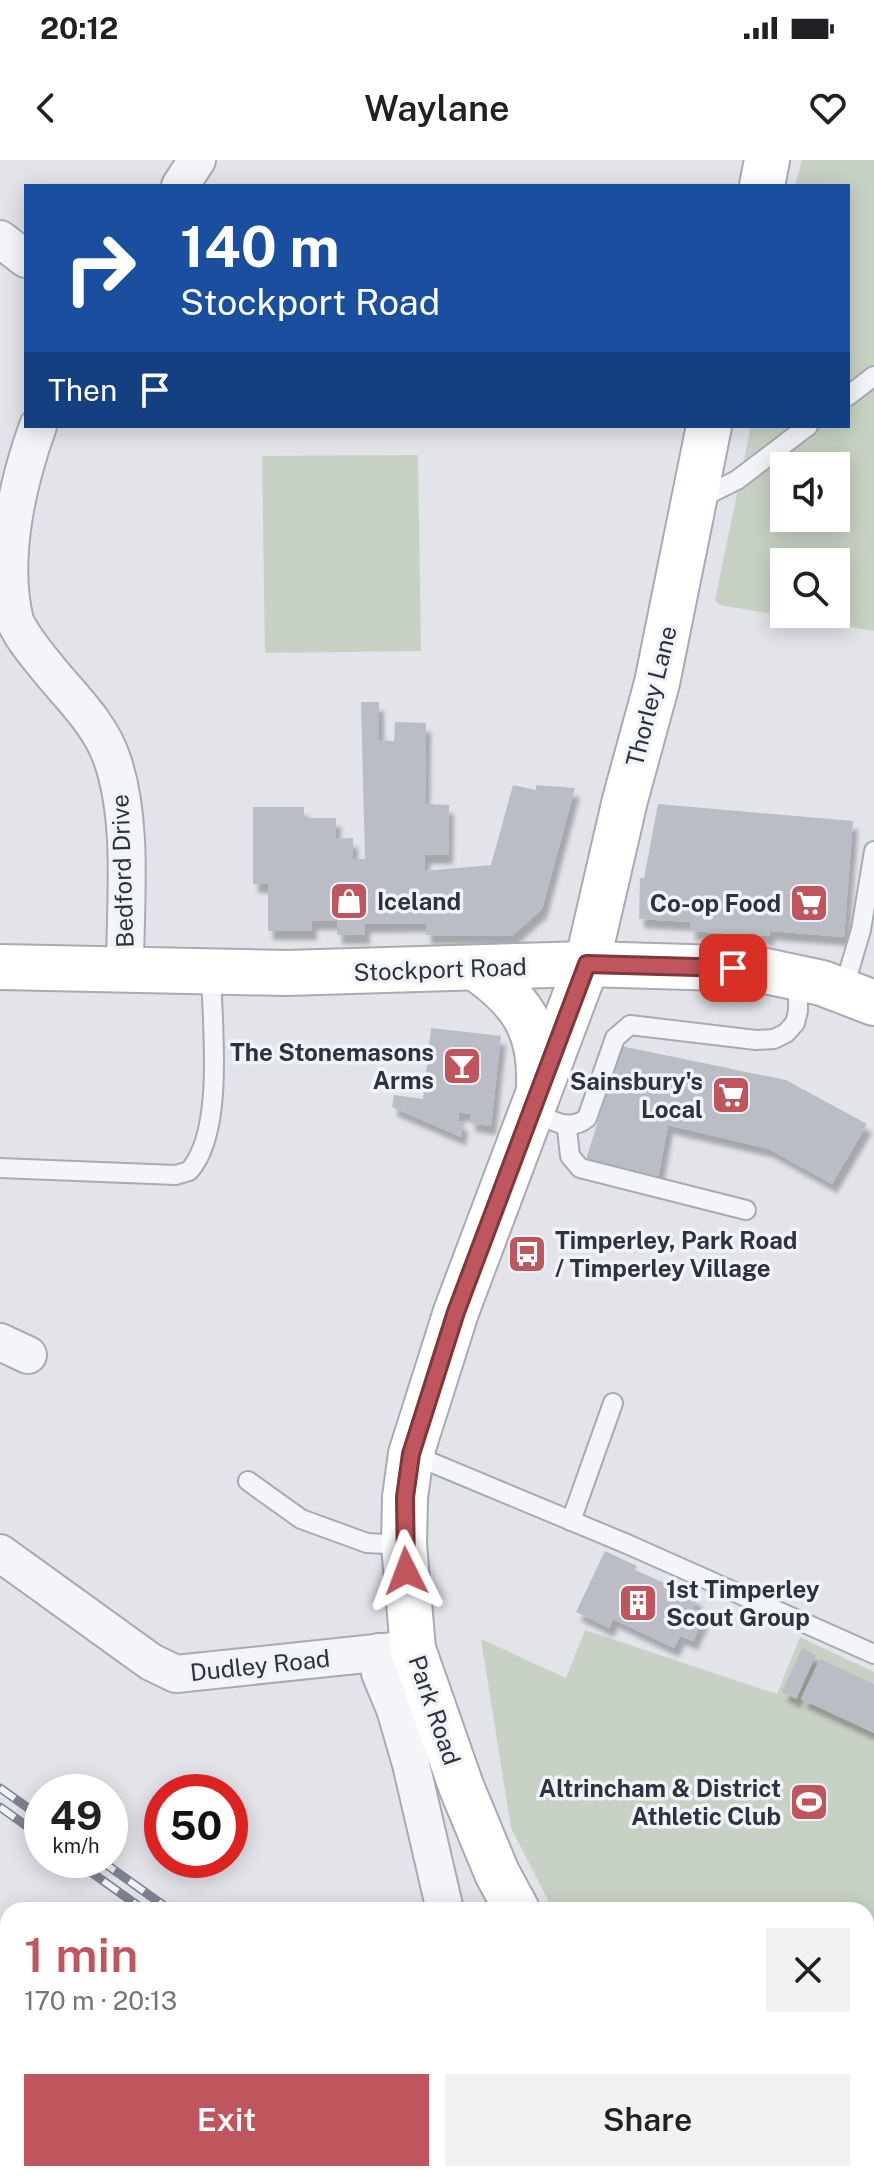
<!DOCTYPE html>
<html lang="en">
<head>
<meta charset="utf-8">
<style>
	body { margin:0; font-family:"Public Sans",sans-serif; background:#f2f2f2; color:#202124; height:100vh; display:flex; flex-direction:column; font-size:30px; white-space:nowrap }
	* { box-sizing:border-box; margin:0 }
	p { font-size:26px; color:#757577 }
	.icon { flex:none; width:44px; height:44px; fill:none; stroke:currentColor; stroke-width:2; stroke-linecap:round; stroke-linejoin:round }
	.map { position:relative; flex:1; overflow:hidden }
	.panel { position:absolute; left:0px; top:1742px; width:874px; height:280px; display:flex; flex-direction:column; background:#fff; border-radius:24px 24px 0 0; box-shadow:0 4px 20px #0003 }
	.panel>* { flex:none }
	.top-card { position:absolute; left:24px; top:24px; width:826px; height:244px; border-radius:0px; box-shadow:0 4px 20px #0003; background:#1a4fa0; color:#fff; overflow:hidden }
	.buttons { position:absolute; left:770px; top:292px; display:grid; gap:16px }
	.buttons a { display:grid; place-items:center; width:80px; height:80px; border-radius:0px; background:#fff; box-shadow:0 4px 20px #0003; font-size:40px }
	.speed { position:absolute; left:24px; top:1614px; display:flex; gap:16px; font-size:40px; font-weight:700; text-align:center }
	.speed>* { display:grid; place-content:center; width:104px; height:104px; border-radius:50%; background:#fff; box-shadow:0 4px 20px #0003; line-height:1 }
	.speed small { font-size:20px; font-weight:400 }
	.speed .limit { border:12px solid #d22; background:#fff; color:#111 }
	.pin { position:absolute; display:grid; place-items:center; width:68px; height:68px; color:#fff; margin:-34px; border-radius:16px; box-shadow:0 4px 12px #0006 }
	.me { position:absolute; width:88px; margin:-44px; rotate:357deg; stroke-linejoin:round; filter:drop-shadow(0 0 6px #0008) }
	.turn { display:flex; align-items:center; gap:28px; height:168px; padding:0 24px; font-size:36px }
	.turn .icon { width:104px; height:104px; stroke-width:2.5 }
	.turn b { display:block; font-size:56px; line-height:68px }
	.then { display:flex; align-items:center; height:76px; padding:0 24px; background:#0003; gap:16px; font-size:30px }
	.round { display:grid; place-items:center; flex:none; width:84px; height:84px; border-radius:0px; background:#f2f2f2 }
	.summary { display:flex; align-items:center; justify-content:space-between; height:136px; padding:0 24px }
	h1 { font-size:48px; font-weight:600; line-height:60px; color:#bf565e }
	.primary-button { display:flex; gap:16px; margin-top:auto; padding:16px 24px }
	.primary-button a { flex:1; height:92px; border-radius:0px; background:#bf565e; color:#fff; font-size:32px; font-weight:600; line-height:92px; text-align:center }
	.primary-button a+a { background:#f2f2f2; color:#202124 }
	.status { display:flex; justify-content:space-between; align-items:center; height:56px; padding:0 40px; background:#fff; direction:ltr }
	.status svg { height:22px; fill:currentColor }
	header { display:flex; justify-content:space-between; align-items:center; height:104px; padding:0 24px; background:#fff; font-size:36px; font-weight:600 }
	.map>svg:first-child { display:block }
</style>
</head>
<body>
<div class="status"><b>20:12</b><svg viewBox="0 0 49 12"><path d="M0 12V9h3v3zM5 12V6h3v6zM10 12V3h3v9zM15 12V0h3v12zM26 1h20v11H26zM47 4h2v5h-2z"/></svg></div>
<header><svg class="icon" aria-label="back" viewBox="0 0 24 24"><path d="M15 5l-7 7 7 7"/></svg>Waylane<svg class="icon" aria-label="heart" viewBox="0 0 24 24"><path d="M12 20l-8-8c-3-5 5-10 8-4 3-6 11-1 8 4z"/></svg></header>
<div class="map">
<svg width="874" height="2022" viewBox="0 0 874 2022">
	<defs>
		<filter id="shadow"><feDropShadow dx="5" dy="9" stdDeviation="2" flood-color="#0004"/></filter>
	</defs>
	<rect width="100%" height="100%" fill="#e2e4e9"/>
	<g fill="#c7d2c4" fill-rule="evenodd">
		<path d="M802,0h72v471l-154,-26 -5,-5 36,-174h97v-240h-53zM784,306h52v52h-52zM784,402h52v52h-52z"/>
		<polygon points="418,295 421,491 265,493 262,296"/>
		<polygon points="585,1470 777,1534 800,1477 874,1512 874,2022 702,2022 696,2014 866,2014 866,1750 553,1750 511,1668 481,1479 566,1518"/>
	</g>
	<g fill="#babdc5" filter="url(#shadow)">
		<polygon points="361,542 379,542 379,580 394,581 395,562 426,563 425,644 449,645 448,695 425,695 424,711 491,705 513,625 536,630 536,625 575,628 542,749 512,776 426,775 426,763 365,764 365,775 337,775 337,761 312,761 312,771 268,771 268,724 253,724 253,647 304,647 304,658 336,658 336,679 353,678 353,699 365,699"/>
		<polygon points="658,644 853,661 844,777 770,771 769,776 690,771 691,762 639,759 640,718 644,718"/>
		<polygon points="431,868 501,876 491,966 470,963 471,954 459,952 458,961 463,962 461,977 392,947 394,935 423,939"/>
		<polygon points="621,886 786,920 867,964 832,1024 769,989 668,965 658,1019 585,1003"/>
		<polygon points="605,1391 637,1406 635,1410 698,1438 693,1448 705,1454 693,1481 680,1476 674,1488 613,1459 609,1468 576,1452"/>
		<polygon points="802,1488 816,1495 796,1539 782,1532"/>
		<polygon points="820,1499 874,1524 874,1573 801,1539"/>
	</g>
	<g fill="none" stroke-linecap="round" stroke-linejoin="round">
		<g stroke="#a8abb3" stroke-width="22">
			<g id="service">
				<polyline points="848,236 874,216"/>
				<polyline points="699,339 737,320 808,266"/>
				<polyline points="843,831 861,770 874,691"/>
				<path d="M531,951c18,8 38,22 56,7l28,-80 15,-13 126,15 18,-1 12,-6 9,-10 3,-12v-33"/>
				<polyline points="562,964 567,969 570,996 580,1008 746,1050"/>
				<path d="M0,1008l176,7 13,-4c36,-39 23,-147 22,-199"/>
				<polyline points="411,1294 627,1384 874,1494"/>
				<polyline points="248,1321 301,1359 367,1383 404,1385"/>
				<polyline points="571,1361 613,1243"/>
			</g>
		</g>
		<g stroke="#a8abb3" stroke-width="40">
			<g id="minor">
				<polyline points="180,26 197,0"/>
				<polyline points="0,79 26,99"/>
				<path d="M38,266c-21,58 -38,134 -23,195 8,18 22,34 35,50 23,28 50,53 62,88 22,63 13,146 13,212"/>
				<polyline points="0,1182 28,1195"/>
				<polyline points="0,1393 151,1502 176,1514 413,1489"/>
				<polyline points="379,1492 380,1513 395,1549 411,1604 445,1750"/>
				<polyline points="0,1890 8,1894"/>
				<polyline points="126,2014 131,2022"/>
				<polyline points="0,2021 0,2022"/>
			</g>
		</g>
		<g stroke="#a8abb3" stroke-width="48">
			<g id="secondary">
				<polyline points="762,26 767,0"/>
				<polyline points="0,807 286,813 587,804 756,809 822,823 874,843"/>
				<path d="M476,808c45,32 65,60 63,117"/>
				<polyline points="517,1750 497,1713 461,1626 413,1489 404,1385 405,1337 411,1294 456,1152 587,804 625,640 657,523 709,266"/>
				<polyline points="671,2014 674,2022"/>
			</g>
		</g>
		<use href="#service" stroke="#f4f5f8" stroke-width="18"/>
		<use href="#minor" stroke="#f4f5f8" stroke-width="36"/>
		<use href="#secondary" stroke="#fff" stroke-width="44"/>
		<g stroke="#7d8391" stroke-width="9">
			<g id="rail">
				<polyline points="0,1628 42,1658"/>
				<polyline points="0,1647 42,1677"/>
				<polyline points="74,1700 144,1750"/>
				<polyline points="100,1700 170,1750"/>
				<polyline points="513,2014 524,2022"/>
				<polyline points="539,2014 550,2022"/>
			</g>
		</g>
		<use href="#rail" stroke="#f1f3f6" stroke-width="6" stroke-dasharray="18" stroke-linecap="butt"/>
	</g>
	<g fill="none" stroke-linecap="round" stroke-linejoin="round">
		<g stroke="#7c383d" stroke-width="20">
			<polyline id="route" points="406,1411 405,1337 411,1294 456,1152 587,804 733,808"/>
		</g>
		<use href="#route" stroke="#bf565e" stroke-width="14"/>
	</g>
	<defs>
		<g id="shop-square" transform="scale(2)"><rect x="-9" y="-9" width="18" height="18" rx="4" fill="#bf565e" stroke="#f1f3f6"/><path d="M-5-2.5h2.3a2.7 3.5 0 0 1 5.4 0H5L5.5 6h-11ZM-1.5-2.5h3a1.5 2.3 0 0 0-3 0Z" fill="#fff"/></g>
		<g id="supermarket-square" transform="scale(2)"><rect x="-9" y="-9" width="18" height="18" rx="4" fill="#bf565e" stroke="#f1f3f6"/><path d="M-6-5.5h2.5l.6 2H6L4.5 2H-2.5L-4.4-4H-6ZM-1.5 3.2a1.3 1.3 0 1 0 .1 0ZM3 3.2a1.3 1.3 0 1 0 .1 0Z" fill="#fff"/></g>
		<g id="bar-square" transform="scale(2)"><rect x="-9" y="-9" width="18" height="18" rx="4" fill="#bf565e" stroke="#f1f3f6"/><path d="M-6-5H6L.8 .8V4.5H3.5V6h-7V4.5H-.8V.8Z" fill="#fff"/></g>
		<g id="bus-square" transform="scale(2)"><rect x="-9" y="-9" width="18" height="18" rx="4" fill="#bf565e" stroke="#f1f3f6"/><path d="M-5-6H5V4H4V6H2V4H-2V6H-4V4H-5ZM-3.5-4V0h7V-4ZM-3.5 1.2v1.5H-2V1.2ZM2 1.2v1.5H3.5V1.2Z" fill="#fff"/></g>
		<g id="building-square" transform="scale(2)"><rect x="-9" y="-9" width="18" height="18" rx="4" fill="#bf565e" stroke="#f1f3f6"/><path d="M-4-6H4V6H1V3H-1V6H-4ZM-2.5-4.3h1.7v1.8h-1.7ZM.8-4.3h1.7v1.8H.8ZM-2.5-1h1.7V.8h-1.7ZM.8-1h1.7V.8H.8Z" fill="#fff"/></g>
		<g id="stadium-square" transform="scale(2)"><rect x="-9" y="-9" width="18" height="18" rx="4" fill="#bf565e" stroke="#f1f3f6"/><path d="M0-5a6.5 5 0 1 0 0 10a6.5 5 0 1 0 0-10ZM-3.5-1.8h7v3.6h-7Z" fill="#fff"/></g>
	</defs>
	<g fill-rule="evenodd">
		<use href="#shop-square" x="349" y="741"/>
		<use href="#supermarket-square" x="809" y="743"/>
		<use href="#bar-square" x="462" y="906"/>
		<use href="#supermarket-square" x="731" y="935"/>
		<use href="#bus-square" x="527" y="1094"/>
		<use href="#building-square" x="638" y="1443"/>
		<use href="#stadium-square" x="809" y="1642"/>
	</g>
	<g text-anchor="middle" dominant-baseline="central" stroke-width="7" stroke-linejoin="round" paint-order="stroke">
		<g font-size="24" fill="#2c323f" stroke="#f1f3f6">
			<text transform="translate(651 536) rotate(-76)">Thorley Lane</text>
			<text transform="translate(122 711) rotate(-92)">Bedford Drive</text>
			<text transform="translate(440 809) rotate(-2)">Stockport Road</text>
			<text transform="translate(260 1505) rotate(-6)">Dudley Road</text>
			<text transform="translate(435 1550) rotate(71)">Park Road</text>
		</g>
		<g font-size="24" font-weight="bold" fill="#2c323f" stroke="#f1f3f6" text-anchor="end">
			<text x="377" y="741" text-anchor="start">Iceland</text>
			<text x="781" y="743">Co-op Food</text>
			<text x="434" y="892">The Stonemasons<tspan x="434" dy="28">Arms</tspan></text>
			<text x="703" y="921">Sainsbury's<tspan x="703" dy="28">Local</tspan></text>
			<text x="555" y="1080" text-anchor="start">Timperley, Park Road<tspan x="555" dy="28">/ Timperley Village</tspan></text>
			<text x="666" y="1429" text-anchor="start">1st Timperley<tspan x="666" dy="28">Scout Group</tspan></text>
			<text x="781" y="1628">Altrincham &amp; District<tspan x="781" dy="28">Athletic Club</tspan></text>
		</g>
	</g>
</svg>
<div class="buttons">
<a><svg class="icon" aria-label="sound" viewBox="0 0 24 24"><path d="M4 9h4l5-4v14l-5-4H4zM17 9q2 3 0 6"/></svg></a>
<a><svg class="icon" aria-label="search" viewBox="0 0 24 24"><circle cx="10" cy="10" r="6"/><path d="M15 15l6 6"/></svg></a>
</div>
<div class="speed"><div>49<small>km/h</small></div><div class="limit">50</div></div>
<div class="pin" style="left:733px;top:808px;background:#d93025"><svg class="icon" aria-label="arrive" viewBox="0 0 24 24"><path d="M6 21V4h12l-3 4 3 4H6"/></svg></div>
<svg class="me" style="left:406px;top:1411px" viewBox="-20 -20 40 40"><path d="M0-17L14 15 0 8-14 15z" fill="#bf565e" stroke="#fff" stroke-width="4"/></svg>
<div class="top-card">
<div class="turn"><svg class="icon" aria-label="right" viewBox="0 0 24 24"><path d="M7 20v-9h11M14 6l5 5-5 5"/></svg><div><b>140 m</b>Stockport Road</div></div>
<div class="then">Then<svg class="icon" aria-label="arrive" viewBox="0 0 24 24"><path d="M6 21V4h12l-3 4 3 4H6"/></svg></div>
</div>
<section class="panel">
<div class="summary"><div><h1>1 min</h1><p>170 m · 20:13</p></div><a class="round"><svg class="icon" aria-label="close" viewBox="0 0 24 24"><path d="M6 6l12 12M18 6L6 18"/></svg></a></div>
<div class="primary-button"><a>Exit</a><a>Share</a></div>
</section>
</div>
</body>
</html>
